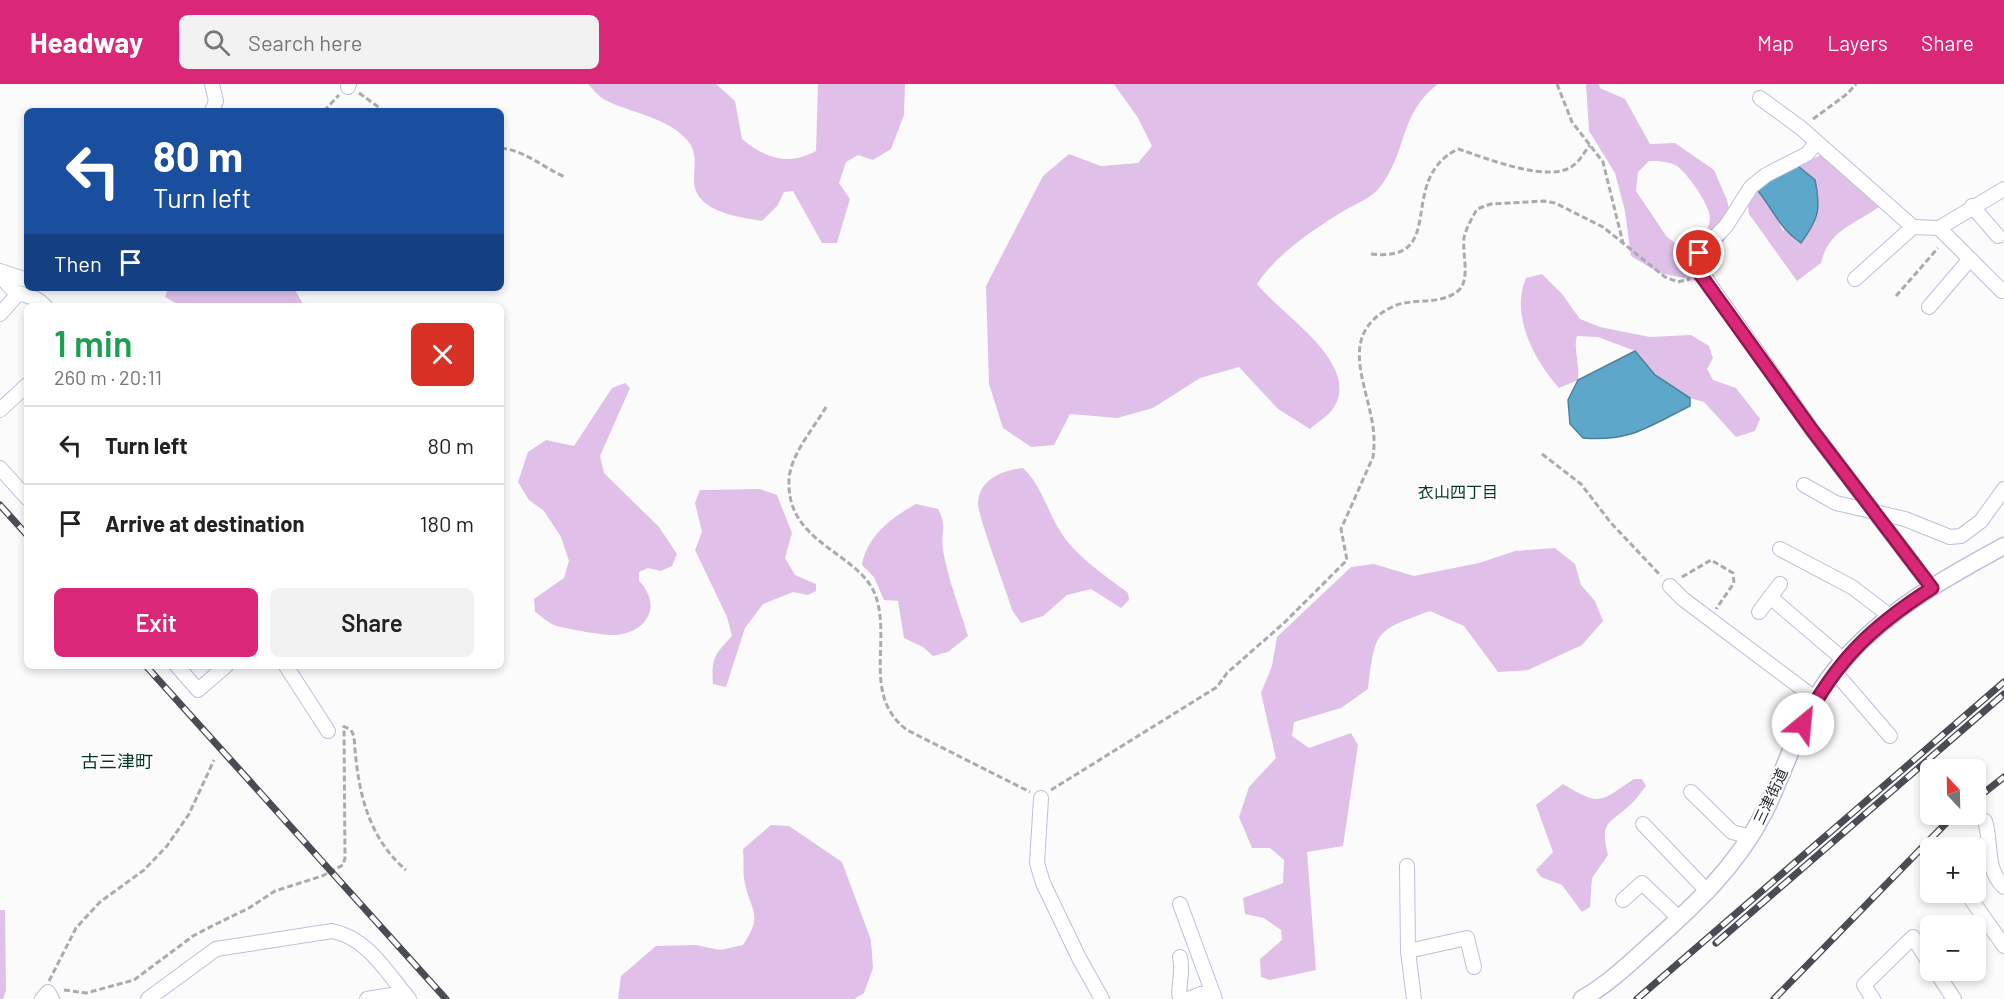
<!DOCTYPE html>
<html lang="en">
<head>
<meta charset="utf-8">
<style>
	body { margin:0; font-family:Barlow,"Noto Sans JP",sans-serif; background:#f2f2f2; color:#222; height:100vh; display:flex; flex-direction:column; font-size:22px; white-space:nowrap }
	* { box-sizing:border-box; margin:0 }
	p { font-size:20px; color:#767676 }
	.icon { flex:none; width:33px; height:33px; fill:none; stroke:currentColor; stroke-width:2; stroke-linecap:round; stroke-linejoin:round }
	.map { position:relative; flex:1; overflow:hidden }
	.drawer { position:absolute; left:24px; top:219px; width:480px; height:366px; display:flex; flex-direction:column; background:#fff; border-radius:9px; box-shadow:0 3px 9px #0003 }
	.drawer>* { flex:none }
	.guide { position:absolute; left:24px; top:24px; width:480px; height:183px; border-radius:9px; box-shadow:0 3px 9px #0003; background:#1a4fa0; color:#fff; overflow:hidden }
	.needle { width:39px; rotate:338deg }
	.tools { position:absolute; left:1920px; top:675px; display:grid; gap:12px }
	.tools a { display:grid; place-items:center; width:66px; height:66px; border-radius:9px; background:#fff; box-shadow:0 3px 9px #0003; font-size:30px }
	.pin { position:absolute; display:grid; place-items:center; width:51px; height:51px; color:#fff; margin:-26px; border:3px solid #fff; border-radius:50%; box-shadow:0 2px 6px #0007 }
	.me { position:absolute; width:66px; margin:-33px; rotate:28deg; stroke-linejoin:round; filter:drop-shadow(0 0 4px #0008) }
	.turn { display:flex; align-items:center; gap:21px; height:126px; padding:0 30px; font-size:27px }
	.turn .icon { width:78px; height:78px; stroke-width:2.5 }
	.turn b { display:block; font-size:42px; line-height:51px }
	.then { display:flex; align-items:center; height:57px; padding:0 30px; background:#0003; gap:12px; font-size:22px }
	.round { display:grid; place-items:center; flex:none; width:63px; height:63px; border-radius:9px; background:#f2f2f2 }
	.summary { display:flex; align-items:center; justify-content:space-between; height:102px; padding:0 30px }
	h1 { font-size:36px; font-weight:600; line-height:45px; color:#1e9e55 }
	.button { display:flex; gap:12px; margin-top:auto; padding:12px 30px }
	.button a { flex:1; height:69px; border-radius:9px; background:#db2777; color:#fff; font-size:24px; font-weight:600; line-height:69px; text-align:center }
	.button a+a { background:#f2f2f2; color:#222 }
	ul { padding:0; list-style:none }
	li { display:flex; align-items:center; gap:18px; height:78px; padding:0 30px; border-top:2px solid #e0e0e0 }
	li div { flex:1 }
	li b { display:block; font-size:22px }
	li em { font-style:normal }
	header { display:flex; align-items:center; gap:36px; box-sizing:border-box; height:84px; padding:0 30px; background:#db2777; color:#fff }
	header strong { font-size:28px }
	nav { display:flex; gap:33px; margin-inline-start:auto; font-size:21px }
	.search { width:420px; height:54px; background:#f2f2f2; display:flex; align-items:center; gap:15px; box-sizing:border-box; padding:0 21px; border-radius:9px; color:#767676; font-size:22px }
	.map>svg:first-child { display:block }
</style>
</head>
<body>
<header>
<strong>Headway</strong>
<div class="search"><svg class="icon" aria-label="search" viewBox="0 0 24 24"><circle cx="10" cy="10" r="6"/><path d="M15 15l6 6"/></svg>Search here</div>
<nav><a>Map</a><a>Layers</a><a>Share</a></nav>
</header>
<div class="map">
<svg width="2004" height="915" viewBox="0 0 2004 915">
	<rect width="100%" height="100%" fill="#fbfbfb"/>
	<g fill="#e0c0e8">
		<path d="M588,0h128l19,17 7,38c24,20 46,27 74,12l2,-67h87l-1,31 -13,34 -18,11 -15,-5 -12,7 -7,21 11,16 -13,44h-15l-29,-52 -9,1 -6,13 -16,16c-23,-4 -69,-9 -68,-42 0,-14 4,-27 -7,-39 -19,-23 -57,-27 -82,-40 -7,-4 -12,-11 -17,-16z"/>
		<path d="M1114,0h324c-40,31 -30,67 -58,103 -8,11 -27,18 -38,25 -30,18 -66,43 -85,72 23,30 108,81 75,126 -5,7 -16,13 -22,19l-32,-20 -39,-42 -39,11 -47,30 -36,10 -47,-4 -16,31 -23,2 -28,-19 -14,-44 -3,-98 57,-110 26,-22 32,12 37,-3 14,-17 -14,-28z"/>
		<path d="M1586,0h13l1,4 25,11 25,45 25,-1 39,27 13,30 6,27 -11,17 -14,5 -8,-10c5,-6 10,-13 10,-21 0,-13 -23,-45 -33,-52 -10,-5 -18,-5 -28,-5l-11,11 -2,19 31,46 34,25 14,15 -6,6 -50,-10 -28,-17 -6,-45 -10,-38 -26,-42z"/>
		<path d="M1829,67l15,4 41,47c-24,21 -56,25 -64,61l-24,18 -48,-67 -1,-9 10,-14 15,18 10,22 32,-51 -17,-14z"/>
		<path d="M1542,190l20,20 18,25 20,8 50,10 41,-2 18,11 4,12 -6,11 6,11 23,8 24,31 -5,12 -19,6 -32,-35 -14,-4 -35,-23 -20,-24 -37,-14 -21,-1c-4,13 3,27 1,44l-19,8c-25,-28 -49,-73 -33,-110z"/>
		<polygon points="168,204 294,204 304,222 181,222 165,213"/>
		<path d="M625,299l5,5 -30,68 4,17 55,54 18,27 -5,12 -11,5 -13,-3 -9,4v9c24,24 8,52 -24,54 -8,1 -55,-7 -61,-10 -7,-3 -13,-9 -19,-13l-1,-13 30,-21 5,-17 -8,-24 -17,-26 -15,-11 -11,-18 10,-30 18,-12 28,6 38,-58z"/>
		<path d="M1023,384c18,17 24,42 37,63 16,26 45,44 68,62l1,7 -8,8 -30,-19 -24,6 -24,21 -22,7 -9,-13c-5,-18 -35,-95 -34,-108 2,-24 26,-32 45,-34z"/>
		<path d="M760,405l17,6 15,38 -7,25 10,17 21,9v7l-8,4 -15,-3 -30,12 -18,24 -19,59 -13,-3c-2,-26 2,-30 19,-48l-5,-19 -32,-67 7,-18 -7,-29 5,-13z"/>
		<path d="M916,420l22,5c10,19 2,23 5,41 5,29 16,57 25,86l-20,16 -15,4 -10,-9 -19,-9 -6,-37 -14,-1 -10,-23 -12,-12c5,-29 29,-47 54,-61z"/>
		<path d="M1555,464l20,16 6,21 14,16 8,20 -21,24 -54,25 -30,2 -34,-46 -34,-15c-55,20 -55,19 -62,78l-27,19 -47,14 -2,14 17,12 42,-15 7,12 -15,101 -36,6 9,118 -46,10 -9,-3 -1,-18 22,-19 -1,-10 -17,-12 -19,-4 -2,-16 40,-15 1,-23 -14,-12h-18l-13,-31 10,-30 27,-29 -15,-65 11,-27 5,-29 74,-70 23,-3 40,12 65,-13 36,-12z"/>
		<path d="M1634,695h8l4,7c-5,6 -10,14 -16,19 -22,20 -30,16 -22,50l-16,23 -2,29 -8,5 -20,-27 -21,-8 -5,-7 17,-18 -17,-47 27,-21c38,23 36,18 71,-5z"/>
		<path d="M771,741l18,1 53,36 29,78 2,28 -9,25 -10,6h-236l3,-23 35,-30 40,-1 24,5 23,-5c22,-33 6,-34 1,-67 -1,-9 0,-19 -1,-29z"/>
		<polygon points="0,826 5,826 6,907 3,915 0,915"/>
	</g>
	<g fill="#5ca7ca" stroke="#4c829d" stroke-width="1.5">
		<path d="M1798,82l17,14c6,30 4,38 -14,63 -22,-15 -26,-31 -43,-52l8,-9z"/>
		<path d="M1635,267l20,24 35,23v8c-41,20 -59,36 -107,32l-13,-14 -2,-24 10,-20z"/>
	</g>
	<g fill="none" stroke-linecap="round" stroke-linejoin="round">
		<g stroke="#bac1db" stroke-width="16">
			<g id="minor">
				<polyline points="212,0 216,17 212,27"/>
				<polyline points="348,3 349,0"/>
				<polyline points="1760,14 1801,44 1913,143"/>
				<polyline points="1816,59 1807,70 1766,91 1751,103 1726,142 1699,169 1697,182 1812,346 1932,504"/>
				<polyline points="1972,122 1998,152"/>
				<polyline points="1939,144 2002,207"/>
				<polyline points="0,187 27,196"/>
				<path d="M0,189c16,30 29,16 45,33"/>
				<polyline points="1855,195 1913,143 1939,144 2004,105"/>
				<polyline points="1929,223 1970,175"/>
				<polyline points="0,230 18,210"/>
				<polyline points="0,326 27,301"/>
				<polyline points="0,384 27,414"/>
				<polyline points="1804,401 1836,419 1905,435 1950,453 1961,452 1981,437 2004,405"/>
				<polyline points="1780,465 1852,503 1890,532"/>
				<polyline points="1670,502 1683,515 1816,615"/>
				<polyline points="1770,513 1844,576"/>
				<polyline points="1759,528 1780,500"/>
				<polyline points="177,582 198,606 226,582"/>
				<polyline points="286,582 328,647"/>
				<polyline points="1834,587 1890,652"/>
				<polyline points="1691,708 1732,748 1751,753"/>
				<polyline points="1041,714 1037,779 1043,799 1079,874 1102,915"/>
				<path d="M1985,737c7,22 0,49 19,66"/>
				<polyline points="1643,740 1708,808"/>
				<polyline points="1407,782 1408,867 1414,915"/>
				<polyline points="1966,808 2004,862"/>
				<polyline points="1623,816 1642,799 1680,835"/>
				<polyline points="1180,820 1215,915"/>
				<polyline points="1408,867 1467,854 1474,883"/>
				<polyline points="1935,886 1954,915"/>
				<polyline points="42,915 48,908 52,915"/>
				<path d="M148,915l68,-50 116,-18c36,7 55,42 77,68"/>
				<polyline points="367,915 404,909"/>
				<path d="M1180,915c-3,-13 4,-24 0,-42"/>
				<polyline points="1188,915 1201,910 1213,909"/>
				<polyline points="1873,915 1864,901 1913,853 1930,880"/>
			</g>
		</g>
		<g stroke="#bac1db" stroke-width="19">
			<path id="tertiary" d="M1582,915c26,-15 46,-34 68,-54 45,-40 87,-79 115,-134 23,-47 37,-101 71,-142 44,-55 107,-90 168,-123"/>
		</g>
		<g stroke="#aaabaf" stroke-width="3" stroke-dasharray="6 3" stroke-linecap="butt">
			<polyline points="1557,0 1572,38 1603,78 1623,159"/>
			<polyline points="359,9 384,27"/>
			<polyline points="324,27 339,11"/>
			<polyline points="1813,35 1847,10 1856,0"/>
			<path d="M501,64c25,3 41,19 64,29"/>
			<path d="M1371,170c79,9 24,-74 87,-105 26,8 94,37 117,15 6,-5 10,-13 15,-19"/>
			<polyline points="1896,212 1938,164"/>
			<path d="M826,323c-12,21 -36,48 -37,73 -3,65 72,72 87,117 15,45 -14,99 31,133l123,62"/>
			<polyline points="1542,370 1581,400 1611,439 1661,492"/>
			<polyline points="1682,493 1711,476 1733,489 1734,499 1716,525"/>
			<path d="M343,642l8,4 3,6c3,50 12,100 52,134"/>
			<path d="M1051,706l166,-103 10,-14 58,-51 62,-62 -6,-31 32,-72c2,-14 1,-28 -2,-41 -8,-41 -30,-84 21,-109 20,-10 48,-1 66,-16 13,-11 4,-37 6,-53 2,-10 8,-20 13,-29l14,-5 53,-3 11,2 48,24 62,50 13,5 12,-3"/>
			<polyline points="49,897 76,844 100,818 144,786 167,762 189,730 214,676"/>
			<polyline points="64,906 86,909 134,896 193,852 212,842 249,824 275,807 322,792 343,781 345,774 344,642"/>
		</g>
		<use href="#minor" stroke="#fff" stroke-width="14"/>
		<use href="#tertiary" stroke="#fff" stroke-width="16"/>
		<g stroke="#494c54" stroke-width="7">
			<g id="rail">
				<polyline points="0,421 27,451"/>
				<polyline points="146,582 446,915"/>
				<polyline points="1976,715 2004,693"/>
				<polyline points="1716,859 2004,610"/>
				<polyline points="1637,915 2004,598"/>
				<polyline points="1774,915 1955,730"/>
			</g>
		</g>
		<use href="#rail" stroke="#fff" stroke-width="4.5" stroke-dasharray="14" stroke-linecap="butt"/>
	</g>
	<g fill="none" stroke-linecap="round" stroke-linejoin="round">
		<g stroke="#8e194d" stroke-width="15">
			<path id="route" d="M1699,169l-2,13 3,8 112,156 120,158c-61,39 -95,72 -129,136"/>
		</g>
		<use href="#route" stroke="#db2777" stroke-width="10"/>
	</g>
	<g text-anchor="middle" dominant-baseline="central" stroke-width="4.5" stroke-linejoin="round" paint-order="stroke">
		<g font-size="15" fill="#272a34" stroke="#fff">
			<text transform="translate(1770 712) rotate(-65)">三津街道</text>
		</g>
		<g font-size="16" fill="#073826" stroke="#fff">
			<text x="1458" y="407">衣山四丁目</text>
		</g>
		<g font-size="18" fill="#073826" stroke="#fff">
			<text x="117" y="677">古三津町</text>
		</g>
	</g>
</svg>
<div class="tools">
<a><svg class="needle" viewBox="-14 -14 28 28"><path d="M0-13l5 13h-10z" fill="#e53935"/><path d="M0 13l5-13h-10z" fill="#767676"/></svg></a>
<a>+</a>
<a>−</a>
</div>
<div class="pin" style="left:1699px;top:169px;background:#d93025"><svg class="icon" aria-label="arrive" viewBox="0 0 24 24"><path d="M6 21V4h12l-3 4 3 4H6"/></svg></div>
<svg class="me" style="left:1803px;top:640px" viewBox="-20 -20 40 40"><circle r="19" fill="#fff"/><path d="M0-13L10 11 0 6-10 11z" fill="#db2777"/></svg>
<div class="guide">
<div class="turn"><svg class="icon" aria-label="left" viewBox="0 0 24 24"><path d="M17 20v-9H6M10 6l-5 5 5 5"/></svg><div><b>80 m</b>Turn left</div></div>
<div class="then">Then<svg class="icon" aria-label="arrive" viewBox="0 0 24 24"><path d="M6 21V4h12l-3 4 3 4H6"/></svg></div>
</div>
<section class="drawer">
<div class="summary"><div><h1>1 min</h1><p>260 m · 20:11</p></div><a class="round" style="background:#d93025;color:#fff"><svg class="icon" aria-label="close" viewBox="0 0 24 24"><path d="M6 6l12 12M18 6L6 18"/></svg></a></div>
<ul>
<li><svg class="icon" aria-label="left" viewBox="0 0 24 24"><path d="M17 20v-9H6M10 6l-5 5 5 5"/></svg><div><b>Turn left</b></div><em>80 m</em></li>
<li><svg class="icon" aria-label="arrive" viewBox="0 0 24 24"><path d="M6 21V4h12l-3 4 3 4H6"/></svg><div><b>Arrive at destination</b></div><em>180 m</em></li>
</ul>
<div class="button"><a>Exit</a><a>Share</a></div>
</section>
</div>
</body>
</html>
